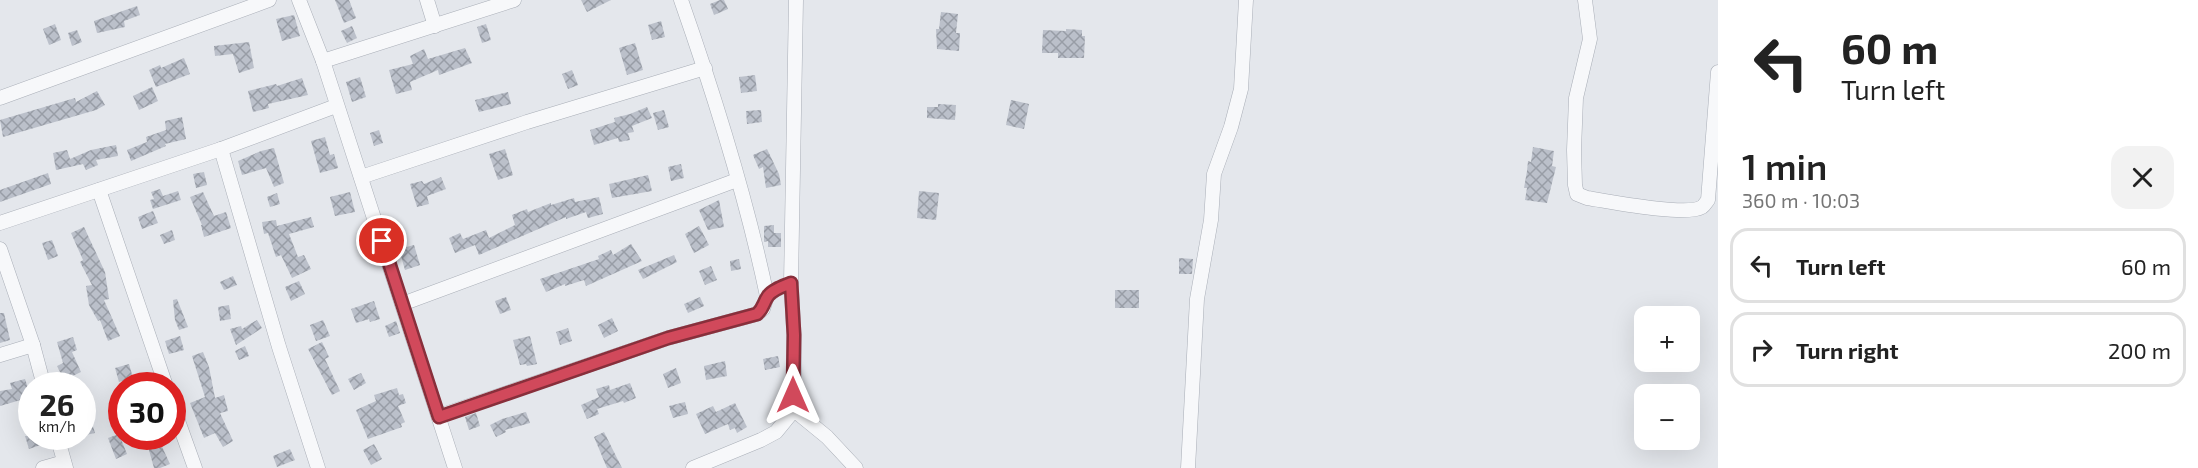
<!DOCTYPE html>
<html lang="en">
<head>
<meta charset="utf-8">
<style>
	body { margin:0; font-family:"Exo 2",sans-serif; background:#f2f2f2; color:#222; height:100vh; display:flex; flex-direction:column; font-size:22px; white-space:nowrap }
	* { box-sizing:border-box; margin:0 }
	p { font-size:20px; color:#767676 }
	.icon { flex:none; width:33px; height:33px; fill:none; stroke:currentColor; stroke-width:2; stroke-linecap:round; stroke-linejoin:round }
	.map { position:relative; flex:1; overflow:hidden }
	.side { display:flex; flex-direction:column; background:#fff; width:480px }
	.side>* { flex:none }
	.hud { background:#fff; color:#222; overflow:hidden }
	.fabs { position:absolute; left:1634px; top:306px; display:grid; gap:12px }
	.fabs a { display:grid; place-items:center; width:66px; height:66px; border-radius:12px; background:#fff; box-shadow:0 6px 24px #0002; font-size:30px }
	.speed { position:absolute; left:18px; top:372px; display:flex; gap:12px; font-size:30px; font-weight:700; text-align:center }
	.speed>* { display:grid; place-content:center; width:78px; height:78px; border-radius:50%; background:#fff; box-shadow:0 6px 24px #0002; line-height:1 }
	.speed small { font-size:15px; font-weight:400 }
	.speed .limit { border:9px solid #d22; background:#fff; color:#111 }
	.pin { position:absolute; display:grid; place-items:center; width:51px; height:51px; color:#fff; margin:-26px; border:3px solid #fff; border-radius:50%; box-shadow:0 2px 6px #0007 }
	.me { position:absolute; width:66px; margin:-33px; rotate:0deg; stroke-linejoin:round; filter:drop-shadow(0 0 4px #0008) }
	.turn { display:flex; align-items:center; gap:21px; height:126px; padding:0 24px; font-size:27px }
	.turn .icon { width:78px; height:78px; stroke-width:2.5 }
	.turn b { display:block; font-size:42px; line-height:51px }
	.round { display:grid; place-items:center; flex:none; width:63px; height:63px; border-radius:18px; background:#f2f2f2 }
	.head { display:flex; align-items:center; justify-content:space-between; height:102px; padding:0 24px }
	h1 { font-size:36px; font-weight:600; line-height:45px }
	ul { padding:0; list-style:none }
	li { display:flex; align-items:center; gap:18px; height:75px; margin:0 12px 9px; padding:0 12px; border:3px solid #e0e0e0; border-radius:18px }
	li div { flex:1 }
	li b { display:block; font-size:22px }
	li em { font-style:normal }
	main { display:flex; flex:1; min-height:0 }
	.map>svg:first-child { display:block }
</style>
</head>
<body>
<main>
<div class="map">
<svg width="1718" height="468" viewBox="0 0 1718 468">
	<defs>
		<pattern id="building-cross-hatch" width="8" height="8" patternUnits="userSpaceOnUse" patternTransform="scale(1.5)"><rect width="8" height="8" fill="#bbc0ca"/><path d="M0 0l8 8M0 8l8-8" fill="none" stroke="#989da6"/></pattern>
	</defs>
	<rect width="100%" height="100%" fill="#e4e7ec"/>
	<g fill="url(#building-cross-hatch)">
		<polygon points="335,0 349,0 356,18 344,23"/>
		<polygon points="581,0 611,0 587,12"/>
		<polygon points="720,0 724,0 728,9 714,15 710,4"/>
		<polygon points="137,6 140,15 124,21 125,27 97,33 94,21"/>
		<polygon points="941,12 958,14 956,33 960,33 959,51 937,49 936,29 939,29"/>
		<polygon points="294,15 300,36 282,41 276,19"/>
		<polygon points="661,21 665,37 652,40 648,25"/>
		<polygon points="55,24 61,40 49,45 43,29"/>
		<polygon points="486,24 491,40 482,43 477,27"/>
		<polygon points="352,26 357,38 347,43 341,31"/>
		<polygon points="1066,29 1082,30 1082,36 1085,36 1084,58 1058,58 1058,53 1042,53 1043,30 1066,31"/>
		<polygon points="77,30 82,42 72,46 68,33"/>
		<polygon points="249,42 254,68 239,73 233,54 215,56 214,46"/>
		<polygon points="635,43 643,70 627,75 619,48"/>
		<polygon points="465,48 472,63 439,75 438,70 410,82 412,90 396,94 389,70 413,64 410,56 424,49 428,59"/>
		<polygon points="184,58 190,74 156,87 149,70 160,65 161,68"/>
		<polygon points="572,70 578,85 568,89 562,74"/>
		<polygon points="755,75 757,91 741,93 739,77"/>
		<polygon points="360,77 366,97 352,102 346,82"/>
		<polygon points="302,78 308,95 268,104 269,108 253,112 248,91 276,84 277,86"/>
		<polygon points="152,87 158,101 139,110 133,96"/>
		<polygon points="97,91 105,105 96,110 3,137 0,120 75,98 76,102"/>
		<polygon points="508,92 511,104 479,112 475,100"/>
		<polygon points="1011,100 1029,104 1024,129 1006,125"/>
		<polygon points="938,104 956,105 955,120 927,118 927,107 938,107"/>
		<polygon points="647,107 652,118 632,126 634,132 628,133 630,140 619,142 618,138 594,145 590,130 615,122 614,118 630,114"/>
		<polygon points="664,110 669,127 658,130 653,113"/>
		<polygon points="761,110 762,122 747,124 746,111"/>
		<polygon points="182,117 186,139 165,144 166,146 131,161 127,150 147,142 146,137 166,130 165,121"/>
		<polygon points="379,130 383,143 374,146 370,133"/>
		<polygon points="325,137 330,155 334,154 338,168 320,173 311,141"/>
		<polygon points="116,145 118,156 96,160 98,165 86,170 83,164 56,170 53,153 67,150 70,159 91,150"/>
		<polygon points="1533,147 1554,151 1552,166 1556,167 1547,203 1525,200 1527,188 1524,188 1527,171 1528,161 1531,162"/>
		<polygon points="274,148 284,183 274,187 266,168 242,175 238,161 261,151"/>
		<polygon points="505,149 513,175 498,180 489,154"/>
		<polygon points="767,149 779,174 781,185 766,188 763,167 759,169 753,155"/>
		<polygon points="681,164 684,178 671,181 668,167"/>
		<polygon points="204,172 207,185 196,188 193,174"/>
		<polygon points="48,173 51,184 0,202 0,190"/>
		<polygon points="648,175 652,191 612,198 609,184"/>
		<polygon points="441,177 446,189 427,196 429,204 417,207 410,184 422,181 424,184"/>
		<polygon points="160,189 163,196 178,191 181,200 153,209 150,200 154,199 151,192"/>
		<polygon points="919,191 939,193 936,220 917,218"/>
		<polygon points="203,192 214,216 226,212 231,228 204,237 201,225 202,225 190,197"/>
		<polygon points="350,192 355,212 335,216 330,197"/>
		<polygon points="277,193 280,204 270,207 267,197"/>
		<polygon points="599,197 603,214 588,218 586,212 566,219 566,217 479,255 475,245 455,253 449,238 460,233 463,239 486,230 489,238 515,225 512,215 527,209 528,212 551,203 551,205 574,198 575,202"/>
		<polygon points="719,200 724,227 708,230 699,210"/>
		<polygon points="153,211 158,223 142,229 138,217"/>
		<polygon points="311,217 314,227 289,234 298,257 304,255 311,269 292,278 281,255 276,257 268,233 264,234 262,222 276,220 277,226"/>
		<polygon points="774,225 774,233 781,233 781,247 768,247 768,241 764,242 764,226"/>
		<polygon points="699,226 709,245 694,253 685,234"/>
		<polygon points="84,227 105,272 109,299 104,300 120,336 108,341 100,320 98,321 89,305 86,286 92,285 80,262 83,260 71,233"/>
		<polygon points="172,230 175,240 164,244 160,235"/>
		<polygon points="52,240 58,256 48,260 42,243"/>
		<polygon points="631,244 642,261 586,286 584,280 565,286 565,284 546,292 540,279 599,259 598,256 611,250 613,255"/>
		<polygon points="414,245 420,265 405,270 399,249"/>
		<polygon points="674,255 677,262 643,279 638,270"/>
		<polygon points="1179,258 1193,259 1192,274 1179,274"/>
		<polygon points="739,259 741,269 731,271 730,261"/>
		<polygon points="711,266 717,280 705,285 699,271"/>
		<polygon points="233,276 237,285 224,290 220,282"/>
		<polygon points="299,281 305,294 291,301 285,287"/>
		<rect x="1115" y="290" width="24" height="18"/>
		<polygon points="506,297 511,310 500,314 495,301"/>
		<polygon points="700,297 704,306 688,313 684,304"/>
		<polygon points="177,299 188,327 179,330 175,320 173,300"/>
		<polygon points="374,301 380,319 370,322 369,319 356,323 351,309"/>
		<polygon points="229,305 231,319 220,321 218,307"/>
		<polygon points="0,313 4,313 10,340 0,343"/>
		<polygon points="612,318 618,331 604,338 598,325"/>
		<polygon points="257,320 262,328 236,345 230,329 241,326 242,329"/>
		<polygon points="323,320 330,336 316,341 310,325"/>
		<polygon points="396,321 400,333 389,337 385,326"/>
		<polygon points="568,328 572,341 560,345 556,332"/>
		<polygon points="180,336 184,350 169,354 165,341"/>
		<polygon points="530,336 537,364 527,366 526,364 520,365 513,340"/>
		<polygon points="73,337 77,350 72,352 81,372 64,380 57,366 63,363 57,342"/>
		<polygon points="322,342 329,357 325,359 340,391 332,395 308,349"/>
		<polygon points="245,346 249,356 239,360 235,351"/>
		<polygon points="203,352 209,367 215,398 224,395 228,411 220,413 233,441 223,447 215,433 204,438 190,403 205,397 192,356"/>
		<polygon points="778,356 780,367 765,370 763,359"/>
		<polygon points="725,361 727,376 706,380 704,366"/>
		<polygon points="129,364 133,378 119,382 115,368"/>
		<polygon points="676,368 681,383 668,388 663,374"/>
		<polygon points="361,373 366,383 354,390 348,379"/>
		<polygon points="25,379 31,397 0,406 0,391 12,389 10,383"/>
		<polygon points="630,383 636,398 624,403 623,401 597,409 599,414 587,419 581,405 599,397 596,389 609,385 610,390"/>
		<polygon points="397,388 399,395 403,394 406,403 398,406 405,422 401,424 402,427 368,439 356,410 376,401 374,395"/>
		<polygon points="685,402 688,414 673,418 669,406"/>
		<polygon points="735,403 747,427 737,433 735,428 730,430 728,424 705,434 696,414 713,406 716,412"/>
		<polygon points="526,412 530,423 505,430 506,432 496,437 490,425 502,419"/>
		<polygon points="476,413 480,426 469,430 465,417"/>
		<polygon points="91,420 95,433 86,435 82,423"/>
		<polygon points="604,432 622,468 607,468 594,437"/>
		<polygon points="119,434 127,454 116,459 108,438"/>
		<polygon points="25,436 48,436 49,442 29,449"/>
		<polygon points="145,436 157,436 170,464 160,468 154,468"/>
		<polygon points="374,444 382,459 371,465 363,450"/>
		<polygon points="290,449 295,460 277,467 273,456"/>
	</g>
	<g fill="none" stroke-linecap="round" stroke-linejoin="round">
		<g stroke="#a9aeb7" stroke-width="15">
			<g id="minor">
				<polyline points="299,0 323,61 514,0"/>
				<polyline points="427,0 435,26"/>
				<path d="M681,0c34,97 65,196 86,296l8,-6 16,-7"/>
				<polyline points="796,0 791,283 794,335 794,410 827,437 856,468"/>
				<path d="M1585,0l5,39 -14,59 -2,52 1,35 2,9 10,4c21,3 99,19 115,9 3,-2 4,-5 6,-7l10,-128"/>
				<polyline points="323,61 455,468"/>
				<polyline points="0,98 269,0"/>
				<polyline points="221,149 279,347 318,468"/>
				<polyline points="361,177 527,122 705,68"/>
				<polyline points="99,190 166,386"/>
				<polyline points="0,223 221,149 336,106"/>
				<polyline points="0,249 33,345 44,386"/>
				<polyline points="402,304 737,180"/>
				<polyline points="0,355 33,345"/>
				<polyline points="172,404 195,468"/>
				<polyline points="439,416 668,338 757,314 763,309 767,296"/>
				<polyline points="57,436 66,468"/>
				<polyline points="43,468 64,462"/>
				<polyline points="693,468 761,440 776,432 794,410"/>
				<polyline points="1188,468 1197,299 1211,220 1214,174 1231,127 1241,89 1246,0"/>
			</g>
		</g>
		<use href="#minor" stroke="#f7f8fa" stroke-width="14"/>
	</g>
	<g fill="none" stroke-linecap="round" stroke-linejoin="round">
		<g stroke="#882f3b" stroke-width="15">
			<path id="route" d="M382,241l57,176 229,-79 89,-24c7,-6 6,-11 11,-18 5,-7 16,-10 23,-13l3,52 -1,60"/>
		</g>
		<use href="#route" stroke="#d1495b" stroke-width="10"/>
	</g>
</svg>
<div class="fabs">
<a>+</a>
<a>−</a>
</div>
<div class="speed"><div>26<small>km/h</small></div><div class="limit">30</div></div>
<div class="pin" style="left:382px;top:241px;background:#d93025"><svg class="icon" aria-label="arrive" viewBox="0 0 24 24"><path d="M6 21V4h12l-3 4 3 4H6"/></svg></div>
<svg class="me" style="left:793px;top:395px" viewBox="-20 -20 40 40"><path d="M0-17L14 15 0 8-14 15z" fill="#d1495b" stroke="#fff" stroke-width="4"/></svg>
</div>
<section class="side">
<div class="hud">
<div class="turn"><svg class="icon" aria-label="left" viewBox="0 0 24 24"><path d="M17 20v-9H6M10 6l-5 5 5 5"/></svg><div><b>60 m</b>Turn left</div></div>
</div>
<div class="head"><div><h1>1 min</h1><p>360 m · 10:03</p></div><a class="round"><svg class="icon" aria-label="close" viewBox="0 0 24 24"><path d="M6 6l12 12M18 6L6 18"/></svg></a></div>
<ul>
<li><svg class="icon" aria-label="left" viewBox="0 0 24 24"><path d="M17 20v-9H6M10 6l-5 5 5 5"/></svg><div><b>Turn left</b></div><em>60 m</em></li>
<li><svg class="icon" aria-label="right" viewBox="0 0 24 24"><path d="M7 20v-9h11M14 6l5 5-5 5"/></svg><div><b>Turn right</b></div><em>200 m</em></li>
</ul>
</section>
</main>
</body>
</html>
